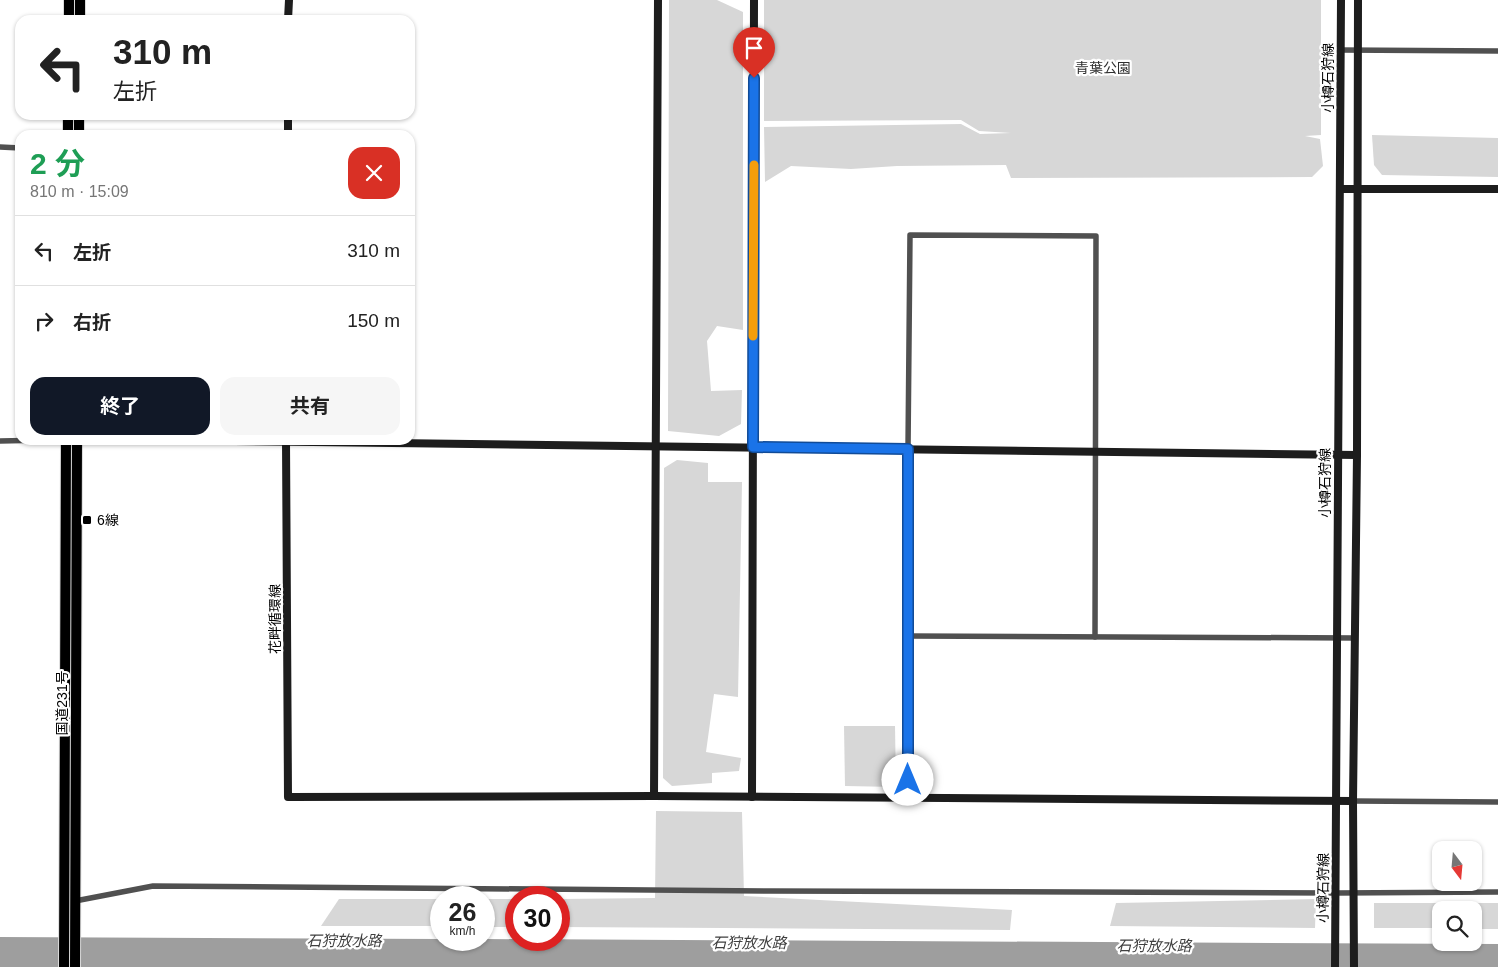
<!DOCTYPE html>
<html lang="ja">
<head>
<meta charset="utf-8">
<style>
	body { margin:0; font-family:Arial,"Noto Sans JP",sans-serif; background:#f6f6f6; color:#222; height:100vh; display:flex; flex-direction:column; font-size:19px; white-space:nowrap }
	* { box-sizing:border-box; margin:0 }
	p { font-size:16px; color:#767676 }
	.icon { flex:none; width:28px; height:28px; fill:none; stroke:currentColor; stroke-width:2; stroke-linecap:round; stroke-linejoin:round }
	.map { position:relative; flex:1; overflow:hidden }
	.sheet { position:absolute; left:15px; top:130px; width:400px; height:315px; display:flex; flex-direction:column; background:#fff; border-radius:15px; box-shadow:0 1px 4px #0004 }
	.sheet>* { flex:none }
	.hud { position:absolute; left:15px; top:15px; width:400px; height:105px; border-radius:15px; box-shadow:0 1px 4px #0004; background:#fff; color:#222; overflow:hidden }
	.needle { width:32px; rotate:164deg }
	.buttons { position:absolute; left:1432px; top:841px; display:grid; gap:10px }
	.buttons a { display:grid; place-items:center; width:50px; height:50px; border-radius:10px; background:#fff; box-shadow:0 1px 4px #0004; font-size:25px }
	.speed { position:absolute; left:430px; top:886px; display:flex; gap:10px; font-size:25px; font-weight:700; text-align:center }
	.speed>* { display:grid; place-content:center; width:65px; height:65px; border-radius:50%; background:#fff; box-shadow:0 1px 4px #0004; line-height:1 }
	.speed small { font-size:12px; font-weight:400 }
	.speed .limit { border:8px solid #d22; background:#fff; color:#111 }
	.pin { position:absolute; display:grid; place-items:center; width:42px; height:42px; color:#fff; margin:-51px -21px; border-radius:50% 50% 50% 0; rotate:-45deg; box-shadow:0 0 5px #0007 }
	.pin .icon { rotate:45deg }
	.me { position:absolute; width:55px; margin:-28px; rotate:0deg; stroke-linejoin:round; filter:drop-shadow(0 0 4px #0008) }
	.turn { display:flex; align-items:center; gap:18px; height:105px; padding:0 15px; font-size:22px }
	.turn .icon { width:65px; height:65px; stroke-width:2.5 }
	.turn b { display:block; font-size:35px; line-height:42px }
	.round { display:grid; place-items:center; flex:none; width:52px; height:52px; border-radius:15px; background:#f6f6f6 }
	.headline { display:flex; align-items:center; justify-content:space-between; height:85px; padding:0 15px }
	h1 { font-size:30px; font-weight:700; line-height:38px; color:#1e9e55 }
	.button { display:flex; gap:10px; margin-top:auto; padding:10px 15px }
	.button a { flex:1; height:58px; border-radius:15px; background:#111827; color:#fff; font-size:20px; font-weight:700; line-height:58px; text-align:center }
	.button a+a { background:#f6f6f6; color:#222 }
	ul { padding:0; list-style:none }
	li { display:flex; align-items:center; gap:15px; height:70px; padding:0 15px; border-top:1px solid #e0e0e0 }
	li div { flex:1 }
	li b { display:block; font-size:19px }
	li em { font-style:normal }
	.map>svg:first-child { display:block }
</style>
</head>
<body>
<div class="map">
<svg width="1498" height="967" viewBox="0 0 1498 967">
	<rect width="100%" height="100%" fill="#fff"/>
	<g fill="#d7d7d7">
		<polygon points="669,0 717,0 743,12 743,330 717,326 707,341 711,391 742,390 741,424 719,436 668,431"/>
		<polygon points="764,0 1321,0 1321,135 1305,136 1320,139 1323,166 1312,177 1011,178 1006,165 897,166 851,169 791,166 765,182 764,127 961,124 980,134 1011,133 979,131 961,120 764,121"/>
		<polygon points="1372,135 1498,138 1498,177 1382,175 1374,165"/>
		<polygon points="677,460 708,463 708,482 742,482 738,697 714,694 706,752 741,758 739,771 712,773 712,783 672,786 663,778 664,468"/>
		<polygon points="844,726 895,726 896,787 845,786"/>
		<polygon points="656,811 742,812 744,896 1012,910 1010,930 559,927 559,899 655,898"/>
		<polygon points="339,899 441,899 441,926 321,926"/>
		<rect x="484" y="899" width="32" height="28"/>
		<polygon points="1316,899 1315,928 1110,926 1116,903"/>
		<polygon points="1374,903 1498,903 1498,929 1474,929 1474,910 1441,910 1441,928 1374,928"/>
	</g>
	<polygon fill="#9e9e9e" points="0,937 441,939 441,940 484,940 484,939 1498,944 1498,967 0,967"/>
	<g fill="none" stroke-linecap="round" stroke-linejoin="round">
		<g stroke="#dbdbdb" stroke-width="12">
			<g id="highway">
				<polyline points="69,20 69,0"/>
				<polyline points="80,20 80,0"/>
				<polyline points="68,135 68,115"/>
				<polyline points="79,135 79,115"/>
				<polyline points="64,967 66,440"/>
				<polyline points="75,967 77,440"/>
			</g>
		</g>
		<g stroke="#505050" stroke-width="5.5">
			<polyline points="1340,50 1498,51"/>
			<polyline points="0,147 20,148"/>
			<polyline points="0,441 47,440"/>
			<polyline points="909,636 1355,638"/>
			<polyline points="908,798 908,449 910,235 1096,236 1095,637"/>
			<polyline points="1353,801 1498,802"/>
			<polyline points="75,901 153,886 771,891 1336,893 1498,892"/>
		</g>
		<g stroke="#1d1d1d" stroke-width="8">
			<polyline points="288,20 289,0"/>
			<polyline points="288,135 288,115"/>
			<polyline points="1340,189 1498,189"/>
			<polyline points="148,440 1357,455"/>
			<polyline points="286,440 288,797 654,796 1353,801"/>
			<polyline points="654,796 658,0"/>
			<polyline points="752,797 754,0"/>
			<polyline points="1335,967 1341,0"/>
			<polyline points="1354,967 1353,801 1357,455 1358,0"/>
		</g>
		<use href="#highway" stroke="#000" stroke-width="10"/>
	</g>
	<g fill="none" stroke-linecap="round" stroke-linejoin="round">
		<g stroke="#114b97" stroke-width="12">
			<polyline id="route" points="754,78 753,447 908,449 908,780"/>
		</g>
		<use href="#route" stroke="#1a73e8" stroke-width="9"/>
		<polyline stroke="#f59e0b" stroke-width="9" points="753,336 754,165"/>
	</g>
	<rect fill="#000" stroke="#fff" stroke-width="2" x="82" y="515" width="10" height="10" rx="2.5"/>
	<g text-anchor="middle" dominant-baseline="central" stroke-width="4.5" stroke-linejoin="round" paint-order="stroke">
		<g font-size="14" fill="#2e2e2e" stroke="#fff">
			<text x="1103" y="68">青葉公園</text>
		</g>
		<g font-size="14" fill="#000" stroke="#fff">
			<text transform="translate(1328 78) rotate(-90)">小樽石狩線</text>
			<text transform="translate(1325 483) rotate(-90)">小樽石狩線</text>
			<text transform="translate(275 619) rotate(-90)">花畔循環線</text>
			<text transform="translate(62 703) rotate(-90)">国道231号</text>
			<text transform="translate(1323 888) rotate(-89)">小樽石狩線</text>
		</g>
		<g font-size="14" fill="#000" stroke="#fff" text-anchor="start">
			<text x="97" y="520">6線</text>
		</g>
		<g font-size="15" font-style="italic" fill="#3f3f3f" stroke="#fff">
			<text x="344" y="940">石狩放水路</text>
			<text x="749" y="942">石狩放水路</text>
			<text x="1154" y="945">石狩放水路</text>
		</g>
	</g>
</svg>
<div class="buttons">
<a><svg class="needle" viewBox="-14 -14 28 28"><path d="M0-13l5 13h-10z" fill="#e53935"/><path d="M0 13l5-13h-10z" fill="#767676"/></svg></a>
<a><svg class="icon" aria-label="search" viewBox="0 0 24 24"><circle cx="10" cy="10" r="6"/><path d="M15 15l6 6"/></svg></a>
</div>
<div class="speed"><div>26<small>km/h</small></div><div class="limit">30</div></div>
<div class="pin" style="left:754px;top:78px;background:#d93025"><svg class="icon" aria-label="arrive" viewBox="0 0 24 24"><path d="M6 21V4h12l-3 4 3 4H6"/></svg></div>
<svg class="me" style="left:908px;top:780px" viewBox="-20 -20 40 40"><circle r="19" fill="#fff"/><path d="M0-13L10 11 0 6-10 11z" fill="#1a73e8"/></svg>
<div class="hud">
<div class="turn"><svg class="icon" aria-label="left" viewBox="0 0 24 24"><path d="M17 20v-9H6M10 6l-5 5 5 5"/></svg><div><b>310 m</b>左折</div></div>
</div>
<section class="sheet">
<div class="headline"><div><h1>2 分</h1><p>810 m · 15:09</p></div><a class="round" style="background:#d93025;color:#fff"><svg class="icon" aria-label="close" viewBox="0 0 24 24"><path d="M6 6l12 12M18 6L6 18"/></svg></a></div>
<ul>
<li><svg class="icon" aria-label="left" viewBox="0 0 24 24"><path d="M17 20v-9H6M10 6l-5 5 5 5"/></svg><div><b>左折</b></div><em>310 m</em></li>
<li><svg class="icon" aria-label="right" viewBox="0 0 24 24"><path d="M7 20v-9h11M14 6l5 5-5 5"/></svg><div><b>右折</b></div><em>150 m</em></li>
</ul>
<div class="button"><a>終了</a><a>共有</a></div>
</section>
</div>
</body>
</html>
